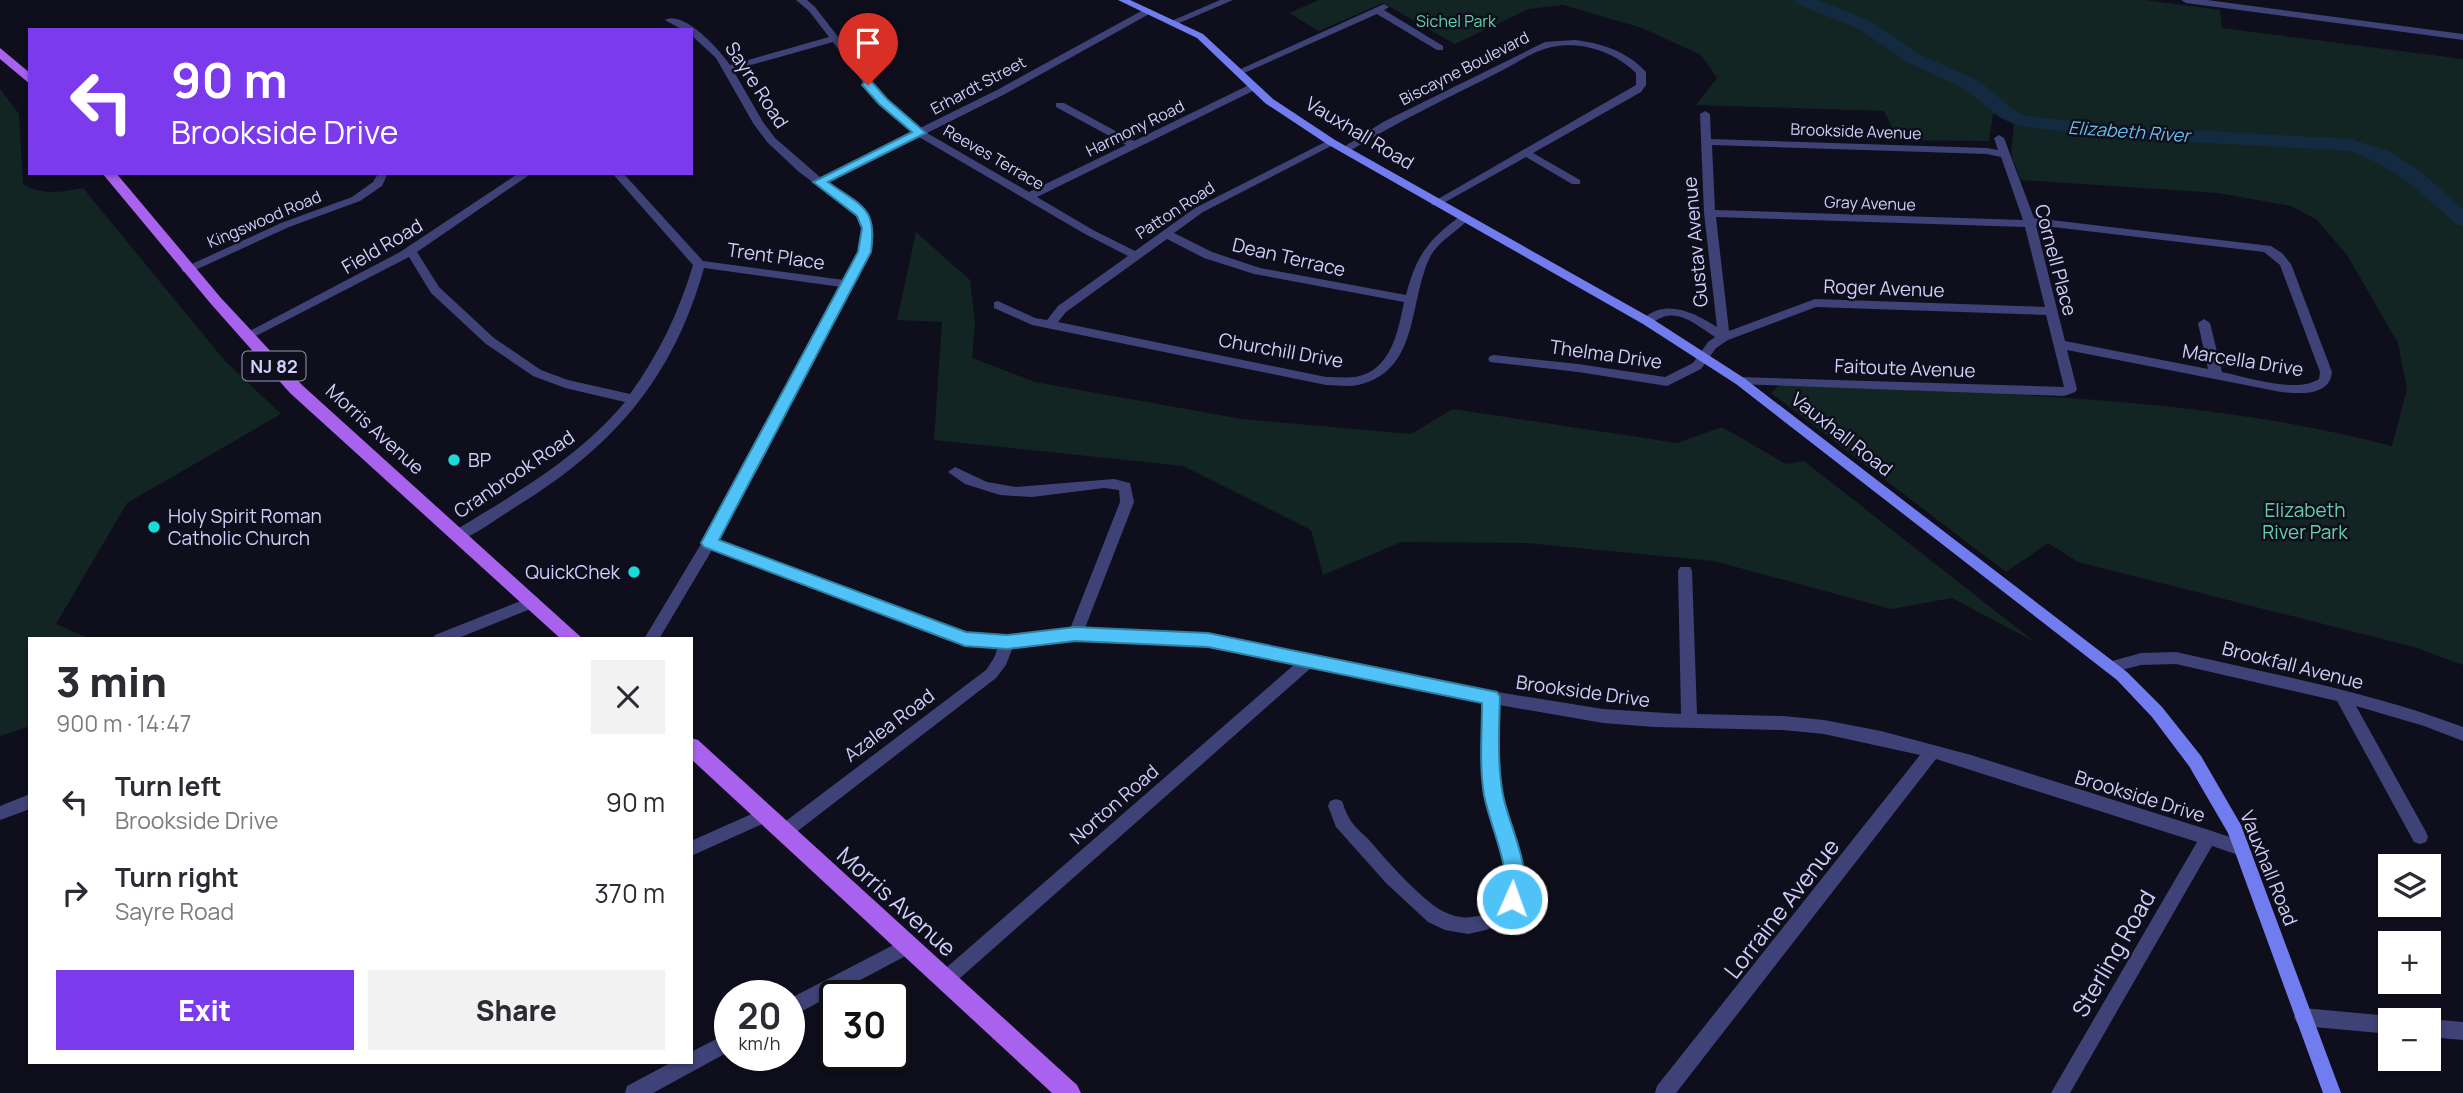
<!DOCTYPE html>
<html lang="en">
<head>
<meta charset="utf-8">
<style>
	body { margin:0; font-family:Manrope,sans-serif; background:#f2f2f3; color:#2b2b33; height:100vh; display:flex; flex-direction:column; font-size:26px; white-space:nowrap }
	* { box-sizing:border-box; margin:0 }
	p { font-size:23px; color:#7c7c81 }
	.icon { flex:none; width:38px; height:38px; fill:none; stroke:currentColor; stroke-width:2; stroke-linecap:round; stroke-linejoin:round }
	.map { position:relative; flex:1; overflow:hidden }
	.side { position:absolute; left:28px; top:637px; width:665px; height:427px; display:flex; flex-direction:column; background:#fff; border-radius:0px; box-shadow:0 2px 5px #0004 }
	.side>* { flex:none }
	.guide { position:absolute; left:28px; top:28px; width:665px; height:147px; border-radius:0px; box-shadow:0 2px 5px #0004; background:#7c3aed; color:#fff; overflow:hidden }
	.tools { position:absolute; left:2378px; top:854px; display:grid; gap:14px }
	.tools a { display:grid; place-items:center; width:63px; height:63px; border-radius:0px; background:#fff; box-shadow:0 2px 5px #0004; font-size:35px }
	.speed { position:absolute; left:714px; top:980px; display:flex; gap:14px; font-size:35px; font-weight:700; text-align:center }
	.speed>* { display:grid; place-content:center; width:91px; height:91px; border-radius:50%; background:#fff; box-shadow:0 2px 5px #0004; line-height:1 }
	.speed small { font-size:18px; font-weight:400 }
	.speed .limit { border:4px solid #111; border-radius:10px; background:#fff; color:#111 }
	.pin { position:absolute; display:grid; place-items:center; width:60px; height:60px; color:#fff; margin:-72px -30px; border-radius:50% 50% 50% 0; rotate:-45deg; box-shadow:0 0 7px #0007 }
	.pin .icon { rotate:45deg }
	.me { position:absolute; width:77px; margin:-38px; rotate:2deg; stroke-linejoin:round; filter:drop-shadow(0 0 5px #0008) }
	.turn { display:flex; align-items:center; gap:24px; height:147px; padding:0 28px; font-size:32px }
	.turn .icon { width:91px; height:91px; stroke-width:2.5 }
	.turn b { display:block; font-size:49px; line-height:60px }
	.round { display:grid; place-items:center; flex:none; width:74px; height:74px; border-radius:0px; background:#f2f2f3 }
	.head { display:flex; align-items:center; justify-content:space-between; height:119px; padding:0 28px }
	h1 { font-size:42px; font-weight:800; line-height:52px }
	.cta { display:flex; gap:14px; margin-top:auto; padding:14px 28px }
	.cta a { flex:1; height:80px; border-radius:0px; background:#7c3aed; color:#fff; font-size:28px; font-weight:800; line-height:80px; text-align:center }
	.cta a+a { background:#f2f2f3; color:#2b2b33 }
	ul { padding:0; list-style:none }
	li { display:flex; align-items:center; gap:21px; height:91px; padding:0 28px }
	li div { flex:1 }
	li b { display:block; font-size:26px }
	li em { font-style:normal }
	.map>svg:first-child { display:block }
</style>
</head>
<body>
<div class="map">
<svg width="2463" height="1093" viewBox="0 0 2463 1093">
	<rect width="100%" height="100%" fill="#0f0e1c"/>
	<g fill="#122522">
		<path d="M1319,0h826l75,10 2,18 241,31v606l-49,-18 -336,-85 -30,-19 -42,29 -235,-179 8,-8c203,9 416,9 613,61l15,-57 -9,-46 -51,-88 -31,-36 -25,-13 -73,-13 -197,-13 -10,-26 4,-40h-22l-4,27 -91,-1 -14,-29 -188,-6 21,-27 -16,-23 -59,-27 -79,-23 -34,4 -74,35 -72,-41 -64,28 -30,-18z"/>
		<path d="M0,89l19,25 4,70c20,12 38,8 60,4l142,173 56,53 -154,89 -71,121 35,15h-61v87l-30,10z"/>
		<polygon points="916,232 970,280 975,323 972,358 1035,382 1242,419 1411,434 1453,409 1677,443 1722,427 1786,464 1804,461 2035,642 1952,598 1891,609 1714,561 1526,543 1401,542 1323,575 1311,530 1183,466 934,440 942,322 897,320"/>
	</g>
	<g fill="none" stroke-linecap="round" stroke-linejoin="round">
		<path fill="#132a40" fill-rule="evenodd" d="M1794,0h24l53,21 48,33 60,27 34,28 14,7 76,9 248,14 40,13 29,19 43,38v17l-7,-2c-35,-31 -61,-58 -107,-73l-246,-14 -87,-12 -17,-8 -34,-28 -58,-27 -48,-33 -62,-25z"/>
		<g fill="#3e4276" fill-rule="evenodd">
			<path d="M796,0h11l8,7 72,93 33,28 77,-38 148,-81h6v4l-146,81 -78,39 102,59 97,-47 -70,-38v-4h8l70,38 115,-56h8v4l-220,108 56,33 42,21 60,-43 136,-69 5,3 -1,2 -132,68 -29,21 38,19 48,16 146,27c10,-39 22,-55 53,-78l4,-1 6,3c-12,13 -30,21 -39,38 -22,46 -10,114 -72,128 -10,2 -22,0 -32,0l-294,-60 -38,-17v-6l4,-1 37,17 12,2 11,-14 70,-50 -43,-22 -166,-97 -92,45c27,20 55,28 44,68l-154,290 249,93 41,3 63,-7 50,-127 -1,-12 -15,-2 -72,9 -32,-2 -35,-11 -17,-12 7,-5 32,15 29,5 98,-8 16,4 4,19 -49,126 123,6 283,57 112,18 78,5 -3,-143 2,-4h10l2,4 5,143 86,2 41,4 57,11 90,24 238,75 38,13 2,5 -2,5 -6,3 -29,-10 -142,247h-19l146,-251 -261,-83 -260,334h-21l2,-7 263,-331 -96,-21 -41,-4 -129,-3 -51,-4 -104,-18 2,88 20,66 2,22 -5,23 -16,19 -16,7 -18,4 -23,-4 -17,-8 -42,-39 -50,-56 -8,-21 2,-5 6,-2 6,2c2,5 3,10 6,15 4,9 14,17 21,24 20,23 40,46 64,65 14,10 28,15 45,11 56,-11 12,-90 7,-123 -5,-30 -2,-61 -2,-91l-171,-35 -361,319 -6,3 -6,-3 -3,-6 3,-6 356,-310 -87,-18 -133,-6 -62,7 -7,18 -10,13 -206,159 -6,2 -6,-2 -2,-5 2,-5 208,-157 8,-12 4,-11 -38,-4 -248,-93 -53,89h-15l60,-100 137,-252 -137,-19c-32,113 -92,180 -190,240 -17,10 -36,26 -55,32l-7,-5 2,-4c62,-38 123,-72 171,-129l-60,-14 -32,-12 -47,-32 -55,-51 -22,-36 -159,82h-8l-2,-3 160,-84 119,-79h13l-115,79 22,35 55,51 47,32 27,10 62,14c29,-40 49,-82 63,-129l-81,-92h11l80,88 141,19c12,-20 26,-42 14,-65l-59,-43 -32,-30 -14,-19 -37,-65 -25,-23v-5h-8l-18,-10c18,-11 56,31 65,45l99,-28 -20,-26zM833,42l46,62 33,28 -92,45 -45,-39 -12,-16 -30,-52zM1167,239l37,19 50,16 150,28c-6,30 -13,69 -49,75 -10,1 -20,0 -29,0l-268,-55 8,-10z"/>
			<polygon points="1220,0 1233,0 1177,24 1169,22"/>
			<polygon points="2181,0 2207,0 2463,34 2463,40 2186,3"/>
			<polygon points="1384,4 1389,7 1384,10 1443,46 1443,50 1437,50 1377,14 1242,74 1234,72"/>
			<path d="M1574,40c27,3 53,11 72,32v13l-5,7 -108,61 47,27v4h-8l-46,-27 -86,48h-8l-1,-2 205,-118v-12c-22,-21 -53,-32 -84,-26 -17,3 -37,17 -53,25 -51,26 -102,50 -151,80l-4,1 -5,-3 44,-28 162,-80z"/>
			<path d="M1705,111l5,3 1,25 276,9 11,2 -4,-12 5,-3 5,3 30,80 237,28 11,7 9,11 41,108c-2,24 -31,22 -51,20l-214,-42 10,39 -2,3 -11,4 -328,-12 -2,-3 6,-4 324,10 -18,-72 -230,-8 -88,33 -12,8 -15,21 -34,17 -89,-14 -88,-10 -2,-3 2,-3 4,-1 84,9 87,13 28,-14 15,-21 7,-5c-14,-9 -34,-27 -52,-20 -6,2 -10,6 -16,8l-6,-4c22,-24 53,-9 76,6l-13,-114 -4,-99zM1712,145l275,9 14,3 22,63 -308,-10zM1716,217l309,10 20,80 -230,-8 -86,32zM2036,225l228,27 16,13 40,107 -1,7c-22,15 -72,-2 -97,-7l-12,-49 -6,-4 -6,4 10,46 -143,-28z"/>
			<polygon points="378,173 388,173 382,186 360,201 289,227 191,272 183,272 181,269 281,223 352,197 373,182"/>
			<polygon points="533,596 538,598 540,602 538,606 456,639 433,639 435,635"/>
			<path d="M2176,652c96,22 194,40 287,75v14l-39,-15 -68,-20 70,126 2,5 -2,5 -6,2 -6,-2 -77,-141 -161,-37 -35,1 -31,8 -5,-2 -3,-4 3,-4 36,-10z"/>
			<polygon points="30,794 30,809 0,820 0,806"/>
			<polygon points="765,808 771,810 773,815 771,820 691,856 691,841"/>
			<polygon points="907,938 913,940 916,946 913,952 789,1018 789,999"/>
			<polygon points="2303,1008 2390,1016 2397,1020 2390,1020 2390,1034 2303,1026 2297,1023 2294,1017 2297,1011"/>
			<polygon points="2429,1019 2463,1022 2463,1040 2429,1037 2429,1020 2426,1020"/>
			<polygon points="730,1032 730,1051 653,1093 625,1093 627,1086 672,1062 691,1062 691,1052"/>
		</g>
		<polygon fill="#717cef" fill-rule="evenodd" points="1118,0 1130,0 1203,34 1273,99 1335,140 1651,318 1744,378 2127,672 2162,707 2201,756 2241,825 2341,1093 2323,1093 2228,833 2189,766 2152,717 2117,680 1736,384 1643,324 1327,144 1265,103 1197,38"/>
		<g fill="#a962ed" fill-rule="evenodd">
			<polygon points="0,48 30,73 30,84 0,59"/>
			<polygon points="102,173 116,173 221,298 302,385 583,639 561,639 290,393 211,304"/>
			<polygon points="691,738 698,740 1077,1085 1081,1093 1052,1093 691,759"/>
		</g>
	</g>
	<path fill="#4fc3f7" stroke="#337fa1" stroke-width="2" d="M864,82h8l15,17 39,34 -98,49c34,25 49,24 43,70l-152,288 247,92 41,3 68,-8 133,6 289,59 3,5c-1,32 -3,66 3,98 7,36 32,74 16,110l-7,3 -7,-3c-5,-10 2,-24 -1,-37 -4,-24 -15,-48 -20,-73 -5,-30 -2,-62 -2,-92l-274,-56 -133,-6 -68,8 -42,-3 -261,-99 -3,-4 157,-291 4,-24 -5,-12 -44,-34 99,-50 -33,-28 -17,-19z"/>
	<g fill="#19dbd8" stroke="#0f0e1c" stroke-width="2.5">
		<circle cx="454" cy="460" r="7"/>
		<circle cx="154" cy="527" r="7"/>
		<circle cx="634" cy="572" r="7"/>
	</g>
	<g text-anchor="middle" dominant-baseline="central" stroke-width="5" stroke-linejoin="round" paint-order="stroke">
		<g font-size="16" fill="#64d0a9" stroke="#0f0e1c">
			<text x="1456" y="21">Sichel Park</text>
		</g>
		<g font-size="16" fill="#cfcff9" stroke="#0f0e1c">
			<text transform="translate(1464 68) rotate(-27)">Biscayne Boulevard</text>
			<text transform="translate(978 85) rotate(-28)">Erhardt Street</text>
			<text transform="translate(1135 128) rotate(-26)">Harmony Road</text>
			<text transform="translate(1856 131) rotate(2)">Brookside Avenue</text>
			<text transform="translate(994 157) rotate(30)">Reeves Terrace</text>
			<text transform="translate(1870 203) rotate(2)">Gray Avenue</text>
			<text transform="translate(1175 210) rotate(-33)">Patton Road</text>
			<text transform="translate(264 219) rotate(-23)">Kingswood Road</text>
		</g>
		<g font-size="18" font-style="italic" fill="#68bfee" stroke="#0f0e1c">
			<text transform="translate(2129 131) rotate(4)">Elizabeth River</text>
		</g>
		<rect fill="#0f0e1c" stroke="#9595b7" stroke-width="2" x="242.5" y="351.5" width="63" height="29" rx="5"/>
		<g font-size="18" font-weight="bold" fill="#cfcff9">
			<text x="274" y="366">NJ 82</text>
		</g>
		<g font-size="19" fill="#cfcff9" stroke="#0f0e1c">
			<text transform="translate(757 85) rotate(57)">Sayre Road</text>
			<text transform="translate(1360 133) rotate(31)">Vauxhall Road</text>
			<text transform="translate(1695 242) rotate(-95)">Gustav Avenue</text>
			<text transform="translate(382 246) rotate(-30)">Field Road</text>
			<text transform="translate(776 256) rotate(8)">Trent Place</text>
			<text transform="translate(1289 257) rotate(13)">Dean Terrace</text>
			<text transform="translate(2056 260) rotate(75)">Cornell Place</text>
			<text transform="translate(1884 288) rotate(2)">Roger Avenue</text>
			<text transform="translate(1281 350) rotate(10)">Churchill Drive</text>
			<text transform="translate(1606 354) rotate(8)">Thelma Drive</text>
			<text transform="translate(2243 360) rotate(9)">Marcella Drive</text>
			<text transform="translate(1905 368) rotate(2)">Faitoute Avenue</text>
			<text transform="translate(375 429) rotate(42)">Morris Avenue</text>
			<text transform="translate(1842 434) rotate(38)">Vauxhall Road</text>
			<text transform="translate(514 474) rotate(-34)">Cranbrook Road</text>
			<text transform="translate(2293 665) rotate(14)">Brookfall Avenue</text>
			<text transform="translate(1583 691) rotate(8)">Brookside Drive</text>
			<text transform="translate(889 725) rotate(-37)">Azalea Road</text>
			<text transform="translate(2140 796) rotate(17)">Brookside Drive</text>
			<text transform="translate(1114 804) rotate(-41)">Norton Road</text>
			<text transform="translate(2269 868) rotate(68)">Vauxhall Road</text>
		</g>
		<g font-size="19" fill="#cfcff9" stroke="#0f0e1c" text-anchor="start">
			<text x="468" y="460">BP</text>
			<text x="168" y="516">Holy Spirit Roman<tspan x="168" dy="22">Catholic Church</tspan></text>
			<text x="620" y="572" text-anchor="end">QuickChek</text>
		</g>
		<g font-size="19" fill="#64d0a9" stroke="#0f0e1c">
			<text x="2305" y="510">Elizabeth<tspan x="2305" dy="22">River Park</tspan></text>
		</g>
		<g font-size="23" fill="#cfcff9" stroke="#0f0e1c">
			<text transform="translate(897 901) rotate(42)">Morris Avenue</text>
			<text transform="translate(1781 908) rotate(-52)">Lorraine Avenue</text>
			<text transform="translate(2113 953) rotate(-60)">Sterling Road</text>
		</g>
	</g>
</svg>
<div class="tools">
<a><svg class="icon" aria-label="layers" viewBox="0 0 24 24"><path d="M12 4l9 5-9 5-9-5zM3 14l9 5 9-5"/></svg></a>
<a>+</a>
<a>−</a>
</div>
<div class="speed"><div>20<small>km/h</small></div><div class="limit">30</div></div>
<div class="pin" style="left:868px;top:85px;background:#d93025"><svg class="icon" aria-label="arrive" viewBox="0 0 24 24"><path d="M6 21V4h12l-3 4 3 4H6"/></svg></div>
<svg class="me" style="left:1512px;top:899px" viewBox="-20 -20 40 40"><circle r="17" fill="#4fc3f7" stroke="#fff" stroke-width="3"/><path d="M0-11L8 9 0 5-8 9z" fill="#fff"/></svg>
<div class="guide">
<div class="turn"><svg class="icon" aria-label="left" viewBox="0 0 24 24"><path d="M17 20v-9H6M10 6l-5 5 5 5"/></svg><div><b>90 m</b>Brookside Drive</div></div>
</div>
<section class="side">
<div class="head"><div><h1>3 min</h1><p>900 m · 14:47</p></div><a class="round"><svg class="icon" aria-label="close" viewBox="0 0 24 24"><path d="M6 6l12 12M18 6L6 18"/></svg></a></div>
<ul>
<li><svg class="icon" aria-label="left" viewBox="0 0 24 24"><path d="M17 20v-9H6M10 6l-5 5 5 5"/></svg><div><b>Turn left</b><p>Brookside Drive</p></div><em>90 m</em></li>
<li><svg class="icon" aria-label="right" viewBox="0 0 24 24"><path d="M7 20v-9h11M14 6l5 5-5 5"/></svg><div><b>Turn right</b><p>Sayre Road</p></div><em>370 m</em></li>
</ul>
<div class="cta"><a>Exit</a><a>Share</a></div>
</section>
</div>
</body>
</html>
